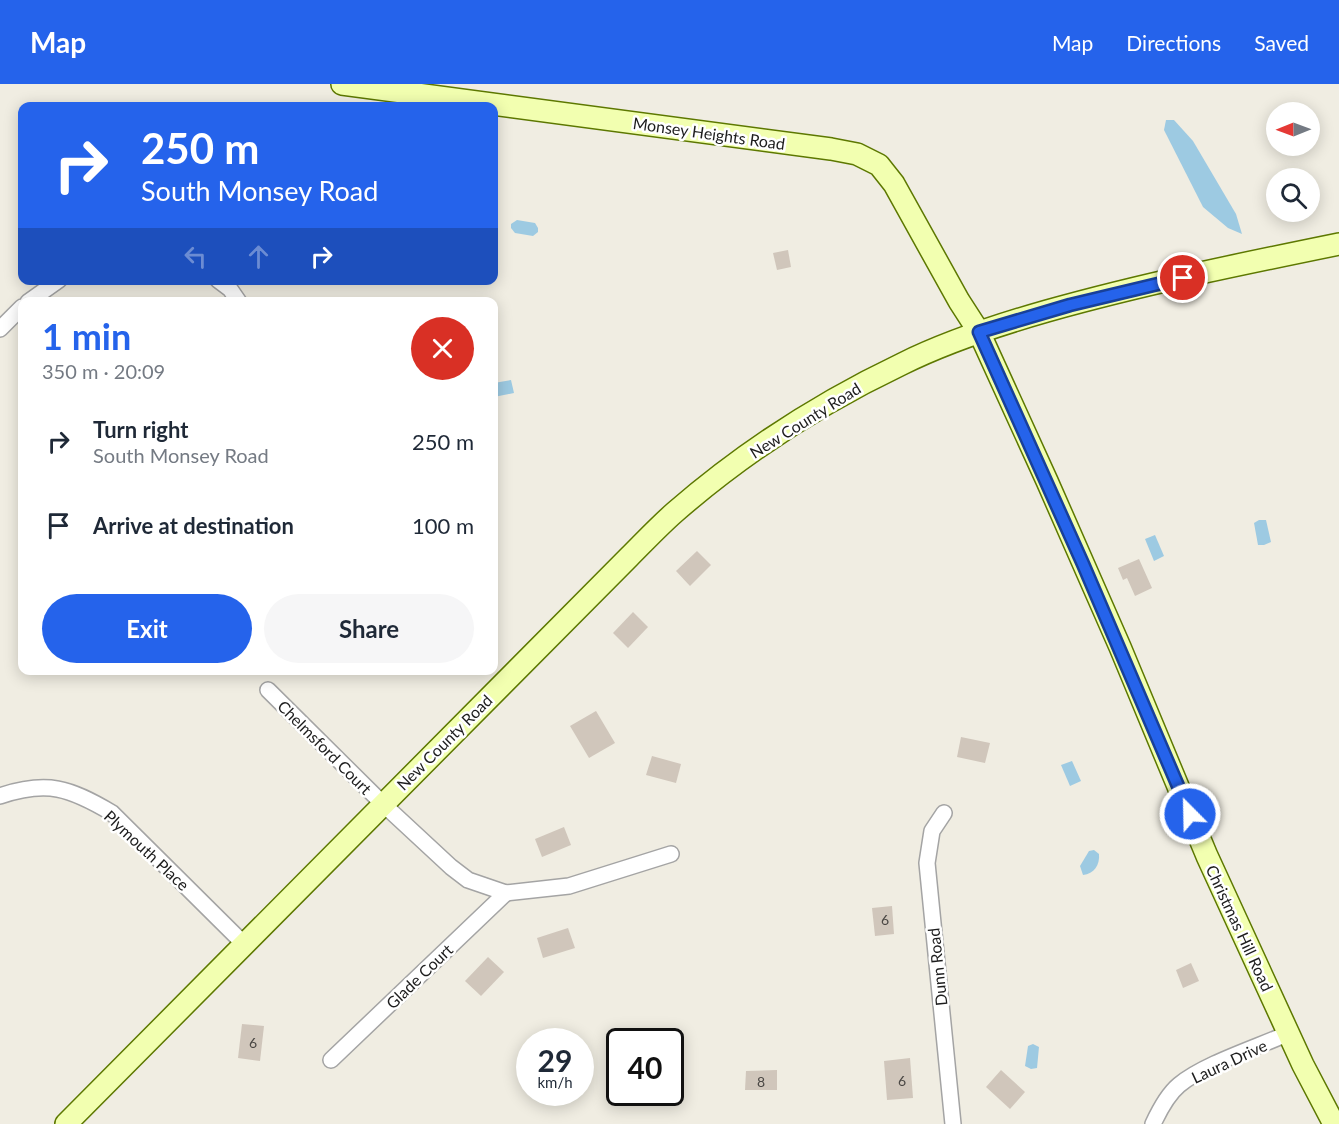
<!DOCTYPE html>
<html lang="en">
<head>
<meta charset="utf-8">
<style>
	body { margin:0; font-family:Lato,sans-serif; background:#f6f6f7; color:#1f2937; height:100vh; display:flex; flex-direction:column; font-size:22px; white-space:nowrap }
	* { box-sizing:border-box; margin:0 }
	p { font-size:20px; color:#747a83 }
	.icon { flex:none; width:33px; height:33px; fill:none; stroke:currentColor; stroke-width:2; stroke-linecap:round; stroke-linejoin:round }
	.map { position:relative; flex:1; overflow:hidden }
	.sheet { position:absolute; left:18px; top:213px; width:480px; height:378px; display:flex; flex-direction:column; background:#fff; border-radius:12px; box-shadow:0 3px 15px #0003 }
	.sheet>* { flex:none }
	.top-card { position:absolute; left:18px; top:18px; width:480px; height:183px; border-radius:12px; box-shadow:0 3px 15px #0003; background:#2563eb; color:#fff; overflow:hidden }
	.needle { width:39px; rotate:269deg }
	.controls { position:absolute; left:1266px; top:18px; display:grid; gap:12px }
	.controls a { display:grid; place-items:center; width:54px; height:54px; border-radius:50%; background:#fff; box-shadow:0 3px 15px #0003; font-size:30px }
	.speed { position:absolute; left:516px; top:944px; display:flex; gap:12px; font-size:30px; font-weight:700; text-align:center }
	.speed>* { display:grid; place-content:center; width:78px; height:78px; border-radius:50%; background:#fff; box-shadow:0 3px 15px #0003; line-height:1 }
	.speed small { font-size:15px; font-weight:400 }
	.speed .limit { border:3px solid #111; border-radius:9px; background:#fff; color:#111 }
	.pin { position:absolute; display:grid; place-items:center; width:51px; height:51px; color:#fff; margin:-26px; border:3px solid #fff; border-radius:50%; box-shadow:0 2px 6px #0007 }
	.me { position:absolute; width:66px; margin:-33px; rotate:337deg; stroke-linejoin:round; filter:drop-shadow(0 0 4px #0008) }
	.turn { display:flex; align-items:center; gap:21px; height:126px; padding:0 24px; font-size:27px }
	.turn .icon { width:78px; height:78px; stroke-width:2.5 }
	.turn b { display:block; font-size:42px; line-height:51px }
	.lanes { display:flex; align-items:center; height:57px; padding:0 24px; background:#0003; justify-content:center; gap:30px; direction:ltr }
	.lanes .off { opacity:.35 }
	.round { display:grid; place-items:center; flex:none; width:63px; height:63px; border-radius:32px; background:#f6f6f7 }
	.head { display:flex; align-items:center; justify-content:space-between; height:102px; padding:0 24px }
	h1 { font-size:36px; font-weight:700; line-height:45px; color:#2563eb }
	.cta { display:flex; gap:12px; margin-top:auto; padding:12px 24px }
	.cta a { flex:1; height:69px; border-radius:36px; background:#2563eb; color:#fff; font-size:24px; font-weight:700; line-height:69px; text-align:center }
	.cta a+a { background:#f6f6f7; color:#1f2937 }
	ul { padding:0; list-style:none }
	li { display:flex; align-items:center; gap:18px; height:84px; padding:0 24px }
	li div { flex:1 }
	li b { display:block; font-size:22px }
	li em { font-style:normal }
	header { display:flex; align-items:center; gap:36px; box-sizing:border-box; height:84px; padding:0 30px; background:#2563eb; color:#fff }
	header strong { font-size:28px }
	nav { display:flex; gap:33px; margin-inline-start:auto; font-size:21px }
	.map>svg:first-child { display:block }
</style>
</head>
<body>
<header>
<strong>Map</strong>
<nav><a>Map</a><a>Directions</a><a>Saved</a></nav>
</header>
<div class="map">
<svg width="1339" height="1040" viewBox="0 0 1339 1040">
	<rect width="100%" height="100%" fill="#f0ede2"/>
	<g fill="#9dcae2">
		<polygon points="1166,36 1174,36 1193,57 1236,130 1242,150 1228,144 1203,123 1164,46"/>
		<polygon points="517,136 535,139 538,144 538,148 533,152 515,149 511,144 511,140"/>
		<polygon points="511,296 514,309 494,313 494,299"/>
		<polygon points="1259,436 1266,436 1271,458 1264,461 1258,461 1254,439"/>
		<polygon points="1155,451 1164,472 1154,477 1145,455"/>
		<polygon points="1072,677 1081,697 1070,702 1061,681"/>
		<path d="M1094,766l5,4c1,11 -5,20 -16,21l-3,-9 9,-15z"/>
		<polygon points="1033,960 1039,963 1037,984 1031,985 1025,982 1028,962"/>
	</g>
	<g fill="#d0c6bb">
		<polygon points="788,166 791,183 777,186 773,169"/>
		<polygon points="697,467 711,481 690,502 676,487"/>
		<polygon points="1139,475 1152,504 1135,512 1127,494 1123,496 1118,484"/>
		<polygon points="633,528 648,543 628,564 613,549"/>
		<polygon points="596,627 615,659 589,674 570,642"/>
		<polygon points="961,653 990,659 985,679 957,673"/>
		<polygon points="652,672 681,680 676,699 646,691"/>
		<polygon points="564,743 571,761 542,773 535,755"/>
		<polygon points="892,822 894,850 875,852 872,824"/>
		<polygon points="568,844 575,864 543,874 537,854"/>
		<polygon points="488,873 504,888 481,912 465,897"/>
		<polygon points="1191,879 1199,897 1183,904 1176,886"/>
		<polygon points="242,940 264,942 260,977 238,974"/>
		<polygon points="910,974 913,1014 887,1016 884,977"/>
		<polygon points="777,986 777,1006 745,1006 746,987"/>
		<polygon points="1001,986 1025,1008 1010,1025 986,1003"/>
	</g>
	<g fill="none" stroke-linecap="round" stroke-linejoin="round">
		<g stroke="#a4a4a4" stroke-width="18">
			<g id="street">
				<polyline points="218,196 230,205 239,218"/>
				<polyline points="28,218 59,196"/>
				<polyline points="0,245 22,223"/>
				<polyline points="268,606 382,719 451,783 468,796 506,809 569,802 671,770"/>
				<path d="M0,712c47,-16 70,-8 112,17l131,130"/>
				<polyline points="944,729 932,747 927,779 953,1040"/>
				<polyline points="331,976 506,809"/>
				<path d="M1153,1040c6,-13 14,-29 26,-39 25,-21 79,-38 110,-52"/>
			</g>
		</g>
		<g stroke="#5d7800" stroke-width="24">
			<g id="secondary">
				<polyline points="342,0 831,65 857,70 879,81 894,100 959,217 979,248 1047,397 1120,563 1207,772 1303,981 1334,1040"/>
				<path d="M66,1040l563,-567c15,-15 30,-31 46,-45 68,-59 145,-109 227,-148 46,-23 96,-39 145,-53 96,-27 194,-47 292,-67"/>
			</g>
		</g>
		<use href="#street" stroke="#fff" stroke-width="15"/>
		<use href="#secondary" stroke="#f2ffb0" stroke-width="21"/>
	</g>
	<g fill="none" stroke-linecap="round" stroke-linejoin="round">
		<g stroke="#184099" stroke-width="15">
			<polyline id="route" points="1183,194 1070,221 979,248 1083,480 1190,730"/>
		</g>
		<use href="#route" stroke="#2563eb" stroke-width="10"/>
	</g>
	<g text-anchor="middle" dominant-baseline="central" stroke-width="5" stroke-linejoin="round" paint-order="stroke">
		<g font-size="14" fill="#4a4744">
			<text x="885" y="835">6</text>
			<text x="253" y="958">6</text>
			<text x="902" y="996">6</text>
			<text x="761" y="997">8</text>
		</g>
		<g font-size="16" fill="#1d1d1d" stroke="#fff">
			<text transform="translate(709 49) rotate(8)">Monsey Heights Road</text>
			<text transform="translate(805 336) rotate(-32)">New County Road</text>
			<text transform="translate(444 658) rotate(-45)">New County Road</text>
			<text transform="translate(325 663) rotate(45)">Chelmsford Court</text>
			<text transform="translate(147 766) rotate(43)">Plymouth Place</text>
			<text transform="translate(1240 844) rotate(65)">Christmas Hill Road</text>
			<text transform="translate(937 883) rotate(-96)">Dunn Road</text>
			<text transform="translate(419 892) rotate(-44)">Glade Court</text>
			<text transform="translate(1229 977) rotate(-25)">Laura Drive</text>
		</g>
	</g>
</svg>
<div class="controls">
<a><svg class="needle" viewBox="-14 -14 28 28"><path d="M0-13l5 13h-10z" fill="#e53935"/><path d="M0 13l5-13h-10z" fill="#747a83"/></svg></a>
<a><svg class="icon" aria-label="search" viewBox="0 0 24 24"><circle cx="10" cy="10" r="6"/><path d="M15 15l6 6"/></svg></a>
</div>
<div class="speed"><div>29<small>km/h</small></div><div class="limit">40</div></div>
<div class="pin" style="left:1183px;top:194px;background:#d93025"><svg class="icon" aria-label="arrive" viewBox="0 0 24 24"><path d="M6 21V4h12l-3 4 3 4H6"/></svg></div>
<svg class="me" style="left:1190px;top:730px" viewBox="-20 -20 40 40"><circle r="17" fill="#2563eb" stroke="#fff" stroke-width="3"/><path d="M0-11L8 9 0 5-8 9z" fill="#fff"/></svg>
<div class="top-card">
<div class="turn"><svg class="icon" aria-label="right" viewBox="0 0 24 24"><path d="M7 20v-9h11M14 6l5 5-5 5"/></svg><div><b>250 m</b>South Monsey Road</div></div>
<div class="lanes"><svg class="icon off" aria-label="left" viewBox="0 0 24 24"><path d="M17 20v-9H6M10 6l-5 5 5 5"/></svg><svg class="icon off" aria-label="ahead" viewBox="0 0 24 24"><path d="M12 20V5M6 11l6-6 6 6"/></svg><svg class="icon" aria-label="right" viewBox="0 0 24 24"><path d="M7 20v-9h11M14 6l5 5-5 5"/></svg></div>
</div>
<section class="sheet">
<div class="head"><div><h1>1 min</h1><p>350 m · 20:09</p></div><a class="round" style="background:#d93025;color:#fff"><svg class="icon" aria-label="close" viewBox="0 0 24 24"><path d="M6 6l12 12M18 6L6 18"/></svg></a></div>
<ul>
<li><svg class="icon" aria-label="right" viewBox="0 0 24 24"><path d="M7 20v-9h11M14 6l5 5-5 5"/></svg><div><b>Turn right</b><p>South Monsey Road</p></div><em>250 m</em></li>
<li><svg class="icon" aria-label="arrive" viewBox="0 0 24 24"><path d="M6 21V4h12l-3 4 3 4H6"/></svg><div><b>Arrive at destination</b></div><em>100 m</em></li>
</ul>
<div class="cta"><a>Exit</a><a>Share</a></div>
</section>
</div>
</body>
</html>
